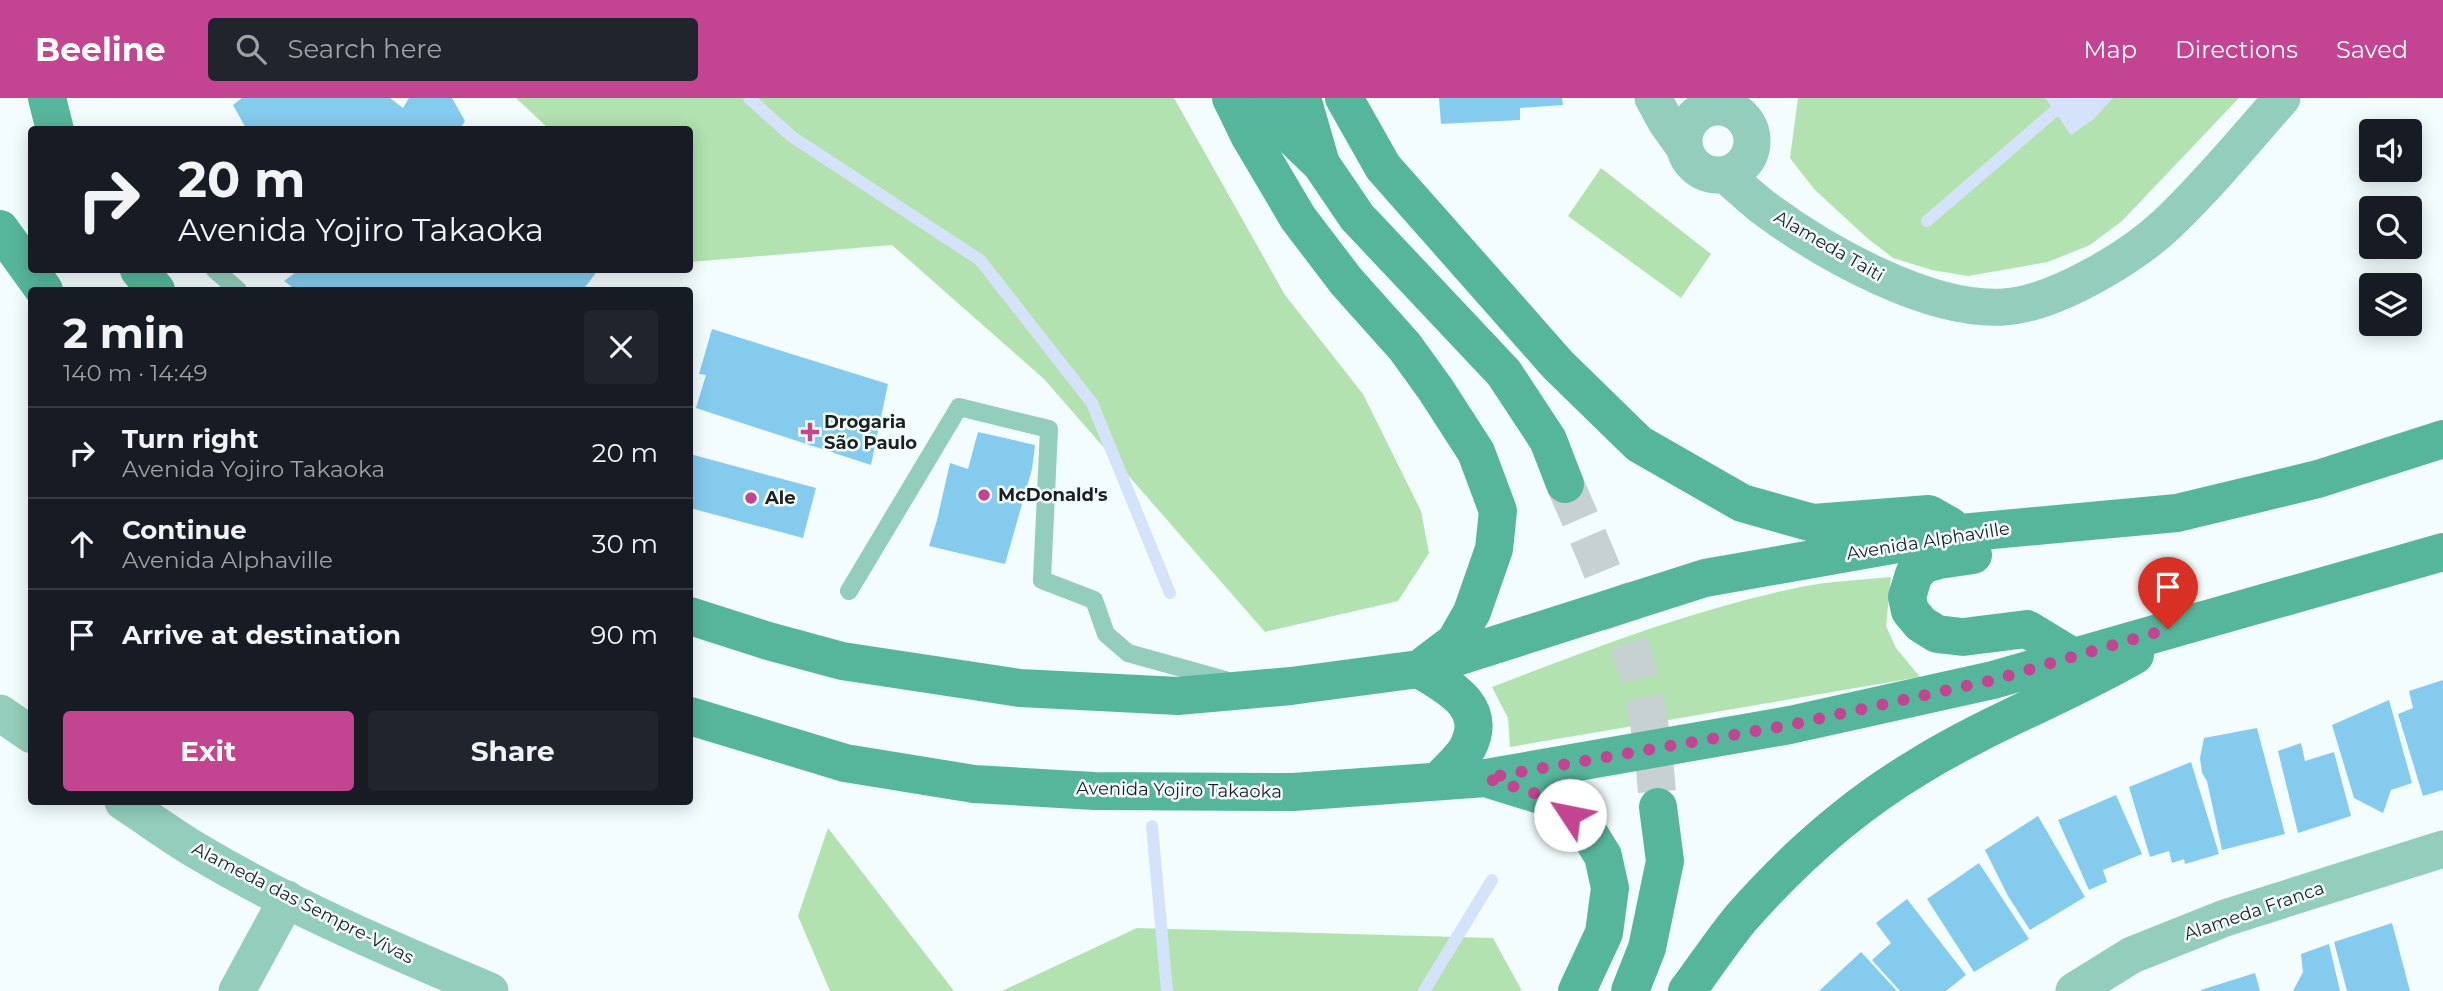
<!DOCTYPE html>
<html lang="en">
<head>
<meta charset="utf-8">
<style>
	body { margin:0; font-family:Montserrat,sans-serif; background:#20242c; color:#f1f3f6; height:100vh; display:flex; flex-direction:column; font-size:26px; white-space:nowrap }
	* { box-sizing:border-box; margin:0 }
	p { font-size:23px; color:#9ea1a6 }
	.icon { flex:none; width:38px; height:38px; fill:none; stroke:currentColor; stroke-width:2; stroke-linecap:round; stroke-linejoin:round }
	.map { position:relative; flex:1; overflow:hidden }
	.sheet { position:absolute; left:28px; top:189px; width:665px; height:518px; display:flex; flex-direction:column; background:#171b24; border-radius:7px; box-shadow:0 4px 18px #0003 }
	.sheet>* { flex:none }
	.guide { position:absolute; left:28px; top:28px; width:665px; height:147px; border-radius:7px; box-shadow:0 4px 18px #0003; background:#171b24; color:#f1f3f6; overflow:hidden }
	.buttons { position:absolute; left:2359px; top:21px; display:grid; gap:14px }
	.buttons a { display:grid; place-items:center; width:63px; height:63px; border-radius:7px; background:#171b24; box-shadow:0 4px 18px #0003; font-size:35px }
	.pin { position:absolute; display:grid; place-items:center; width:60px; height:60px; color:#fff; margin:-72px -30px; border-radius:50% 50% 50% 0; rotate:-45deg; box-shadow:0 0 7px #0007 }
	.pin .icon { rotate:45deg }
	.me { position:absolute; width:77px; margin:-38px; rotate:304deg; stroke-linejoin:round; filter:drop-shadow(0 0 5px #0008) }
	.turn { display:flex; align-items:center; gap:24px; height:147px; padding:0 35px; font-size:32px }
	.turn .icon { width:91px; height:91px; stroke-width:2.5 }
	.turn b { display:block; font-size:49px; line-height:60px }
	.round { display:grid; place-items:center; flex:none; width:74px; height:74px; border-radius:7px; background:#20242c }
	.summary { display:flex; align-items:center; justify-content:space-between; height:119px; padding:0 35px }
	h1 { font-size:42px; font-weight:700; line-height:52px }
	.button { display:flex; gap:14px; margin-top:auto; padding:14px 35px }
	.button a { flex:1; height:80px; border-radius:7px; background:#c34592; color:#fff; font-size:28px; font-weight:700; line-height:80px; text-align:center }
	.button a+a { background:#20242c; color:#f1f3f6 }
	ul { padding:0; list-style:none }
	li { display:flex; align-items:center; gap:21px; height:91px; padding:0 35px; border-top:2px solid #363941 }
	li div { flex:1 }
	li b { display:block; font-size:26px }
	li em { font-style:normal }
	header { display:flex; align-items:center; gap:42px; box-sizing:border-box; height:98px; padding:0 35px; background:#c34592; color:#fff }
	header strong { font-size:33px }
	nav { display:flex; gap:38px; margin-inline-start:auto; font-size:24px }
	.search { width:490px; height:63px; background:#20242c; display:flex; align-items:center; gap:18px; box-sizing:border-box; padding:0 24px; border-radius:7px; color:#9ea1a6; font-size:26px }
	.map>svg:first-child { display:block }
</style>
</head>
<body>
<header>
<strong>Beeline</strong>
<div class="search"><svg class="icon" aria-label="search" viewBox="0 0 24 24"><circle cx="10" cy="10" r="6"/><path d="M15 15l6 6"/></svg>Search here</div>
<nav><a>Map</a><a>Directions</a><a>Saved</a></nav>
</header>
<div class="map">
<svg width="2443" height="893" viewBox="0 0 2443 893">
	<rect width="100%" height="100%" fill="#f3fdfe"/>
	<g fill="#b1e2af">
		<polygon points="516,0 1174,0 1285,197 1363,296 1421,413 1429,455 1398,503 1265,534 1044,281 892,147 690,164 690,32 549,31"/>
		<polygon points="1798,0 2239,0 2122,123 2090,147 2048,164 1968,178 1932,172 1893,160 1866,139 1814,91 1790,60"/>
		<polygon points="1601,70 1711,156 1681,200 1568,118"/>
		<path d="M1891,479l-5,49 10,22 24,29 -410,70 -2,-29 -16,-31c102,-39 202,-78 309,-100 29,-6 61,-7 90,-10z"/>
		<polygon points="828,730 954,893 830,893 798,818"/>
		<polygon points="1137,830 1493,840 1521,891 1520,893 1002,893"/>
	</g>
	<polygon fill="#d5e3fa" points="2045,0 2113,0 2094,21 2071,37"/>
	<g fill="none" stroke-linecap="round" stroke-linejoin="round">
		<g stroke="#d5e3fa" stroke-width="12">
			<polyline points="749,0 791,38 980,162 1092,305 1170,495"/>
			<polyline points="1927,123 2070,0"/>
			<polyline points="1152,728 1167,893"/>
			<polyline points="1424,893 1492,782"/>
		</g>
	</g>
	<g fill="#84cbee">
		<polygon points="242,0 390,0 403,10 409,0 452,0 465,23 459,32 247,32 233,7"/>
		<polygon points="1439,0 1562,0 1563,7 1520,10 1520,22 1441,26"/>
		<polygon points="292,172 598,172 583,192 296,192 284,183 296,174"/>
		<polygon points="712,231 888,286 871,367 696,310 706,277 699,276"/>
		<polygon points="978,334 1035,347 1032,371 1005,466 929,448 937,422 950,365 968,371"/>
		<polygon points="690,356 816,390 803,440 690,410"/>
		<polygon points="2443,582 2443,692 2423,698 2398,616 2413,610 2409,593"/>
		<polygon points="2389,602 2412,685 2391,692 2383,715 2354,700 2332,627"/>
		<polygon points="2257,630 2285,736 2222,752 2207,683 2202,675 2200,660 2204,640"/>
		<polygon points="2301,645 2305,663 2334,654 2351,718 2298,735 2278,653"/>
		<polygon points="2191,664 2219,756 2185,766 2184,761 2172,765 2169,753 2150,759 2129,689"/>
		<polygon points="2116,697 2142,756 2103,772 2107,784 2089,792 2058,722"/>
		<polygon points="2038,718 2085,799 2030,832 2008,798 1985,752"/>
		<polygon points="1979,765 2029,841 1974,874 1927,801"/>
		<polygon points="1907,801 1966,877 1946,893 1900,893 1872,862 1891,845 1876,825"/>
		<polygon points="2392,825 2410,893 2347,893 2334,844"/>
		<polygon points="2329,846 2340,893 2293,893 2303,874 2301,856"/>
		<polygon points="1861,854 1897,893 1819,893"/>
		<polygon points="2255,875 2260,893 2201,893 2201,892"/>
	</g>
	<g fill="none" stroke-linecap="round" stroke-linejoin="round">
		<path stroke="#c8d1d2" stroke-width="38" stroke-dasharray="38 19" stroke-linecap="butt" d="M1565,386c27,61 53,121 72,185 13,44 18,92 21,138"/>
		<g stroke="#93cdbb" stroke-width="18">
			<polyline points="215,172 238,192"/>
			<polyline points="849,493 959,309 1049,331 1042,482 1094,502 1106,536 1128,555 1225,582"/>
		</g>
		<g stroke="#93cdbb" stroke-width="37">
			<polyline points="1653,0 1666,24 1684,49"/>
			<circle cx="1718" cy="43" r="34"/>
			<path d="M1726,77c15,13 29,27 45,38 58,42 160,99 233,94 50,-3 127,-49 163,-83 41,-39 78,-84 115,-126"/>
			<polyline points="0,615 32,637"/>
			<path d="M123,704c25,16 50,35 76,50 92,55 193,98 291,139"/>
			<polyline points="237,893 287,801"/>
			<polyline points="2074,893 2132,857 2225,820 2443,751"/>
		</g>
		<g stroke="#56b69b" stroke-width="38">
			<polyline points="47,0 55,32"/>
			<polyline points="1231,0 1249,37 1298,120 1346,183 1405,249 1436,292 1476,354 1498,413 1494,451 1472,514 1455,544 1426,566"/>
			<polyline points="1267,0 1278,25 1321,66 1357,119 1504,275 1548,342 1565,386"/>
			<polyline points="1302,0 1321,66"/>
			<polyline points="1344,0 1383,69 1558,267 1639,346 1742,405 1813,425 1929,416 1950,428"/>
			<polyline points="0,131 44,192"/>
			<polyline points="139,172 156,192"/>
			<polyline points="1973,457 1939,462 1925,466 1914,476 1907,499 1910,513 1921,526 1937,536 1963,539 2027,531 2073,559"/>
			<polyline points="690,518 765,542 842,563 1020,590 1178,598 1291,588 1419,571 1705,480 1960,435 2177,415 2318,381 2443,341"/>
			<path d="M1419,571c30,18 69,37 49,78 -6,12 -20,23 -29,34"/>
			<polyline points="690,618 845,665 974,686 1094,693 1293,694 1486,680 1790,627 1993,582 2443,454"/>
			<polyline points="1492,682 1553,701 1587,732 1603,758 1610,790 1604,835 1577,893"/>
			<polyline points="1630,893 1647,850 1665,763 1658,709"/>
			<path d="M1687,893c18,-24 35,-50 54,-73 51,-58 110,-111 177,-151 69,-43 146,-71 217,-112"/>
		</g>
	</g>
	<g fill="none" stroke-linecap="round" stroke-linejoin="round">
		<polyline stroke="#c34592" stroke-width="12" stroke-dasharray="0 21.6" points="1570,717 1553,701 1486,680 1790,627 1993,582 2168,531"/>
	</g>
	<g fill="#c34592" stroke="#f3fdfe" stroke-width="2.5">
		<path d="M806.5 323.5h7v7h7v7h-7v7h-7v-7h-7v-7h7z"/>
		<circle cx="984" cy="397" r="7"/>
		<circle cx="751" cy="400" r="7"/>
	</g>
	<g text-anchor="middle" dominant-baseline="central" stroke-width="5" stroke-linejoin="round" paint-order="stroke">
		<g font-size="18" fill="#1d2020" stroke="#f3fdfe">
			<text transform="translate(1829 148) rotate(30)">Alameda Taiti</text>
			<text transform="translate(1928 443) rotate(-9)">Avenida Alphaville</text>
			<text transform="translate(1179 692) rotate(1)">Avenida Yojiro Takaoka</text>
			<text transform="translate(303 805) rotate(27)">Alameda das Sempre-Vivas</text>
			<text transform="translate(2254 813) rotate(-19)">Alameda Franca</text>
		</g>
		<g font-size="18" font-weight="bold" fill="#1d2020" stroke="#f3fdfe" text-anchor="start">
			<text x="824" y="324">Drogaria<tspan x="824" dy="21">São Paulo</tspan></text>
			<text x="998" y="397">McDonald's</text>
			<text x="765" y="400">Ale</text>
		</g>
	</g>
</svg>
<div class="buttons">
<a><svg class="icon" aria-label="sound" viewBox="0 0 24 24"><path d="M4 9h4l5-4v14l-5-4H4zM17 9q2 3 0 6"/></svg></a>
<a><svg class="icon" aria-label="search" viewBox="0 0 24 24"><circle cx="10" cy="10" r="6"/><path d="M15 15l6 6"/></svg></a>
<a><svg class="icon" aria-label="layers" viewBox="0 0 24 24"><path d="M12 4l9 5-9 5-9-5zM3 14l9 5 9-5"/></svg></a>
</div>
<div class="pin" style="left:2168px;top:531px;background:#d93025"><svg class="icon" aria-label="arrive" viewBox="0 0 24 24"><path d="M6 21V4h12l-3 4 3 4H6"/></svg></div>
<svg class="me" style="left:1570px;top:717px" viewBox="-20 -20 40 40"><circle r="19" fill="#fff"/><path d="M0-13L10 11 0 6-10 11z" fill="#c34592"/></svg>
<div class="guide">
<div class="turn"><svg class="icon" aria-label="right" viewBox="0 0 24 24"><path d="M7 20v-9h11M14 6l5 5-5 5"/></svg><div><b>20 m</b>Avenida Yojiro Takaoka</div></div>
</div>
<section class="sheet">
<div class="summary"><div><h1>2 min</h1><p>140 m · 14:49</p></div><a class="round"><svg class="icon" aria-label="close" viewBox="0 0 24 24"><path d="M6 6l12 12M18 6L6 18"/></svg></a></div>
<ul>
<li><svg class="icon" aria-label="right" viewBox="0 0 24 24"><path d="M7 20v-9h11M14 6l5 5-5 5"/></svg><div><b>Turn right</b><p>Avenida Yojiro Takaoka</p></div><em>20 m</em></li>
<li><svg class="icon" aria-label="ahead" viewBox="0 0 24 24"><path d="M12 20V5M6 11l6-6 6 6"/></svg><div><b>Continue</b><p>Avenida Alphaville</p></div><em>30 m</em></li>
<li><svg class="icon" aria-label="arrive" viewBox="0 0 24 24"><path d="M6 21V4h12l-3 4 3 4H6"/></svg><div><b>Arrive at destination</b></div><em>90 m</em></li>
</ul>
<div class="button"><a>Exit</a><a>Share</a></div>
</section>
</div>
</body>
</html>
